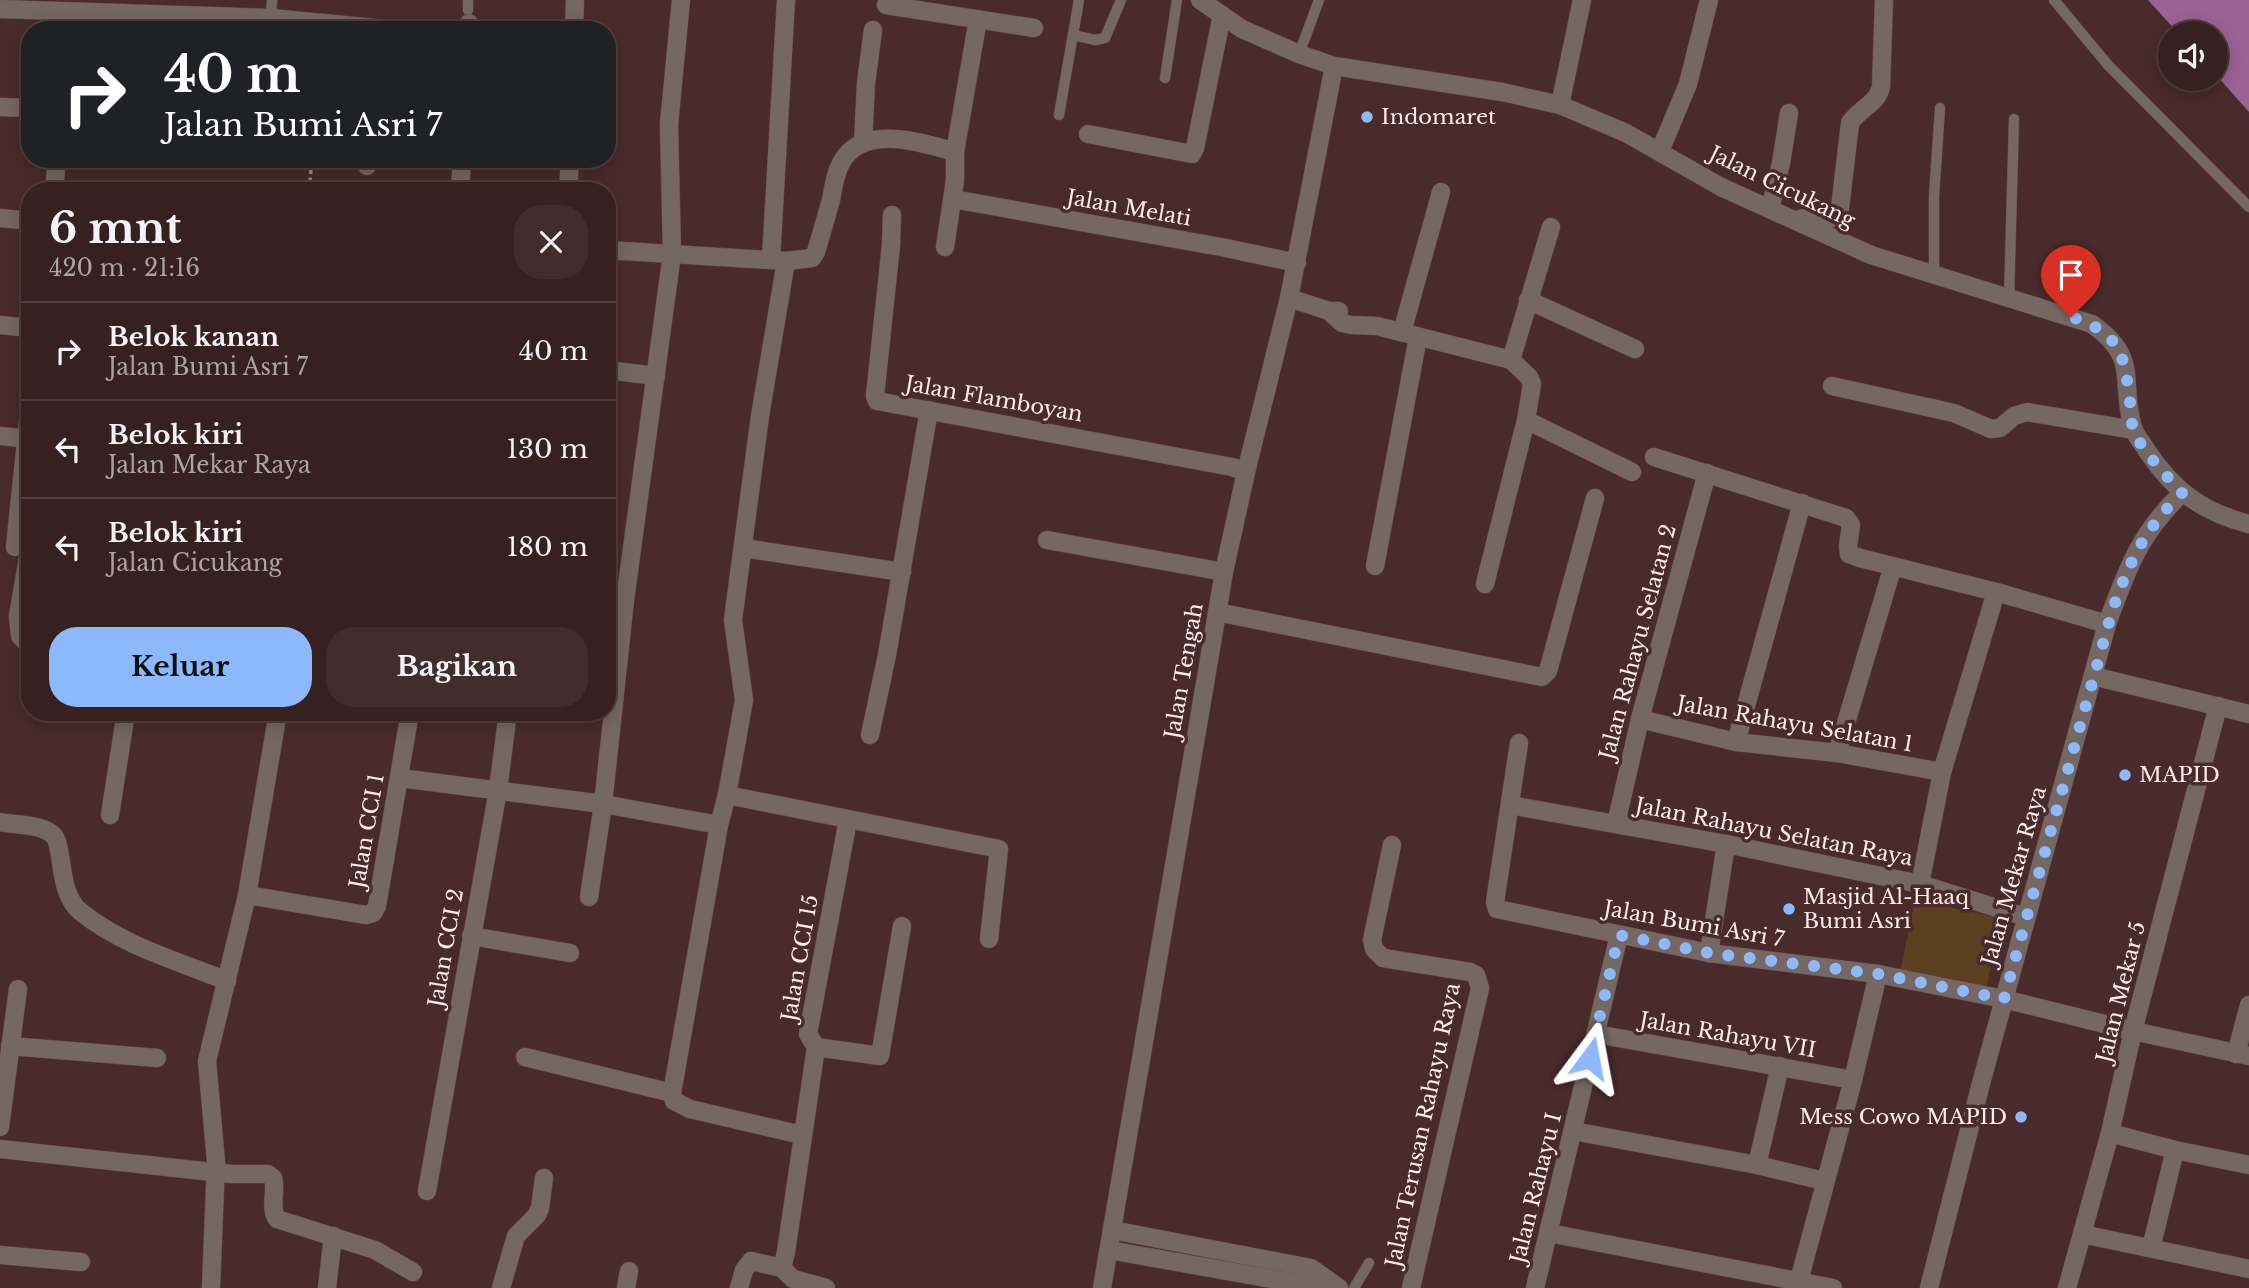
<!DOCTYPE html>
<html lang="id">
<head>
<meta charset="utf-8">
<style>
	body { margin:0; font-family:"Libre Baskerville",serif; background:#422d2d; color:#f1f3f6; height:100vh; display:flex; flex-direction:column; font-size:26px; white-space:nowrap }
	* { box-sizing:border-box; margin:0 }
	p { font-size:23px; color:#aaa3a5 }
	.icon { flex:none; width:38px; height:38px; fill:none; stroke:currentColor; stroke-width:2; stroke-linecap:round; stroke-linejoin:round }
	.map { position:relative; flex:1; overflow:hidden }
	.sheet { position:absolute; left:21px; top:182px; width:595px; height:539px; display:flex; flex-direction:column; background:#372020; border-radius:28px; box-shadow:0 4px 18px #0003,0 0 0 2px #513e3e }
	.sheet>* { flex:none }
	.banner { position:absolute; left:21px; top:21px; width:595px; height:147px; border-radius:28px; box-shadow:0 4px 18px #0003,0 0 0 2px #513e3e; background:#202124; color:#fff; overflow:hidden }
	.fabs { position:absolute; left:2158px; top:21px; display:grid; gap:14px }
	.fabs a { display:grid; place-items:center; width:70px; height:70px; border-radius:50%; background:#372020; box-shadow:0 4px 18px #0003,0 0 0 2px #513e3e; font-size:35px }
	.pin { position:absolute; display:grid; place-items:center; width:60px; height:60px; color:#fff; margin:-72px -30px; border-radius:50% 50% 50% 0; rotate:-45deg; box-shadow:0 0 7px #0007 }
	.pin .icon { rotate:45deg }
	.me { position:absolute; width:77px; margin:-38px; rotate:13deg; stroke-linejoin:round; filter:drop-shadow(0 0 5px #0008) }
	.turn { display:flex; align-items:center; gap:24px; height:147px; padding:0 28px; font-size:32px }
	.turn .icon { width:91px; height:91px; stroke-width:2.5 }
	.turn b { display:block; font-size:49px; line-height:60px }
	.round { display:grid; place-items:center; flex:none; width:74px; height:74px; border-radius:28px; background:#422d2d }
	.summary { display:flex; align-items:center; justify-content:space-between; height:119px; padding:0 28px }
	h1 { font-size:42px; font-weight:700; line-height:52px }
	.action { display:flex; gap:14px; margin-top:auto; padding:14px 28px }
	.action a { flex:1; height:80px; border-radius:28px; background:#8db9fc; color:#111; font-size:28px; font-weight:700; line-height:80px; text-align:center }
	.action a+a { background:#422d2d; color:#f1f3f6 }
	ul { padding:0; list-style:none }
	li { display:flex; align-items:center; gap:21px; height:98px; padding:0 28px; border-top:2px solid #513e3e }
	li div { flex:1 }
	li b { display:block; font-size:26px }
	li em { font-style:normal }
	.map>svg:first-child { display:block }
</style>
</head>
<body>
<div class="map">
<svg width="2249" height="1288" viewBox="0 0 2249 1288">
	<rect width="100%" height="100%" fill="#492b2b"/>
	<polygon fill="#5b3f1f" points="1915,900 2001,918 1986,989 1900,972"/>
	<polygon fill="#9a6394" points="2148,0 2249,0 2249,112 2216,75 2216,33 2178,33"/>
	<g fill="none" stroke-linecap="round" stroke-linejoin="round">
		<g stroke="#664a4a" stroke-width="11">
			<g id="lane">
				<polyline points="468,0 468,10"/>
				<polyline points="2054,0 2108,65 2249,207"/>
				<polyline points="271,18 272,0"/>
				<polyline points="1073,35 1095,40 1105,38 1121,0"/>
				<polyline points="1299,54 1319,0"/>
				<polyline points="1165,78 1177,0"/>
				<polyline points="1059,115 1079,0"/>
				<polyline points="1934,276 1934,196 1940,108"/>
				<polyline points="2009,298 2014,119"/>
				<polyline points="1354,1288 1369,1263"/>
			</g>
		</g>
		<g stroke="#664a4a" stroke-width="19">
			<g id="street">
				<path d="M1200,0l42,29 57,25 35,12 168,26 58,13 66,28 95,54 150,68 221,69c49,35 27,56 41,104 3,8 10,16 14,23 27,40 55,61 102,73"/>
				<polyline points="886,5 1034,28"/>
				<polyline points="0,9 271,18 396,30"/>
				<polyline points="469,30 469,23"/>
				<polyline points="574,30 575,0"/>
				<polyline points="1560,105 1582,0"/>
				<polyline points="0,107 30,108"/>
				<polyline points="1088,134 1192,154 1195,148 1222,15"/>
				<polyline points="863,143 866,83 873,30"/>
				<polyline points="1660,151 1688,84 1709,0"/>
				<polyline points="367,166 367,159"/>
				<polyline points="54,191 57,159"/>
				<polyline points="460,191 462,159"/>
				<polyline points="568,191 570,159"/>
				<polyline points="953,199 1221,247 1297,263"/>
				<polyline points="1770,209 1781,163 1789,113"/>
				<polyline points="892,215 891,245 875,396 877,401 1232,467 1246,472"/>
				<polyline points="0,218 30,221"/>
				<path d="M1796,221c19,-10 26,1 43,-4l11,-94c10,-15 27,-19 31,-36l3,-87"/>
				<polyline points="945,247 955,180 955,152 978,19"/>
				<path d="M607,250l179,11 26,-3 4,-6c5,-17 10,-35 15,-52 2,-12 4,-26 10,-37 21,-40 80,-21 114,-11"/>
				<polyline points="771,259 786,0"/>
				<polyline points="786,261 760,416 733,620 744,700 727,795 719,825 672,1093 674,1101 690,1109 802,1135"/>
				<polyline points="1289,298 1329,311 1339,311"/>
				<polyline points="1528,300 1635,349"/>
				<polyline points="1329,311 1342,323 1351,325 1377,326 1511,360 1529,377 1532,384 1526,420 1632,472"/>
				<polyline points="0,325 30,328"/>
				<polyline points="1402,332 1441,192"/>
				<polyline points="1511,360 1551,227"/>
				<polyline points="607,370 656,376"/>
				<polyline points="1832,386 1954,413 1991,429 2000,428 2014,416 2027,412 2134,430"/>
				<polyline points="0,436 30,439"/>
				<polyline points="1654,457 1846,518 1851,525 1848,546 1849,554 1860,558 1996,592 2107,624"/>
				<polyline points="1047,540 1224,572"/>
				<polyline points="15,547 30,403"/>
				<polyline points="743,548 902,572"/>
				<polyline points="29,552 18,616 20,636 30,646"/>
				<polyline points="1375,566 1418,337"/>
				<polyline points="1485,584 1526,420"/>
				<polyline points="1217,612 1542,677 1548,671 1595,498"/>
				<polyline points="2093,676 2249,714"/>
				<polyline points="1640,719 1736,742 1837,753 1942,772"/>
				<polyline points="870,735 887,655 929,410"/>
				<polyline points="1736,742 1802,503"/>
				<polyline points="1519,743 1495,902 1497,909 1709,953 1878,974 2004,999 2133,1031 2249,1056"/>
				<polyline points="1837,753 1893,566"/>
				<polyline points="400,778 603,804 719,825"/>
				<polyline points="727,795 999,849 989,939"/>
				<polyline points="1510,805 1726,844 1920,884 2026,917"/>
				<polyline points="110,815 126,712"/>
				<path d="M0,822c15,3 40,2 52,12 13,9 4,59 29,78 42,34 97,49 146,69"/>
				<polyline points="1616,824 1640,719 1707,473"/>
				<polyline points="1392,845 1372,940 1374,949 1383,958 1470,972 1476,975 1480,988 1411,1288"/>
				<polyline points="1920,884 1942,772 1996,592"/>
				<polyline points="247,895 366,915 373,913 377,906 410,712"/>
				<polyline points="589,897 603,804 625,600 672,254 669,124 681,0"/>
				<polyline points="471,936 570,953"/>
				<polyline points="1709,953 1726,844"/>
				<polyline points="1596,1034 1853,1080"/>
				<polyline points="10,1046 157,1058"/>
				<polyline points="816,1047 880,1056 902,926"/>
				<polyline points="2236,1054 2249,1005"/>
				<polyline points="525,1057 672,1093"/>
				<polyline points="0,1127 18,989"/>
				<polyline points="1573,1131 1757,1165 1824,1181"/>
				<polyline points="2110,1133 2175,1150 2249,1165"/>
				<path d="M0,1149l231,25h37l5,4c4,13 -4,30 4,41l98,31 38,22"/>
				<polyline points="1757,1165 1780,1066"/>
				<polyline points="427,1191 498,790 508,712"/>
				<polyline points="1112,1230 1311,1268 1339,1288"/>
				<polyline points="1549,1233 1833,1288"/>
				<polyline points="2082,1234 2249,1269"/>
				<polyline points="2151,1248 2175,1150"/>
				<polyline points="1109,1250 1306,1285 1329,1282"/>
				<polyline points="0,1255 81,1262"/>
				<polyline points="782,1268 786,1252 816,1047 808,1034 848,820"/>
				<polyline points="211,1288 216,1162 207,1061 247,895 278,712"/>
				<polyline points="327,1288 333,1236"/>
				<polyline points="501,1288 516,1236 537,1215 540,1208 544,1178"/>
				<polyline points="626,1288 629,1271"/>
				<polyline points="739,1288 744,1270 751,1261 782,1268 793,1279 826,1288"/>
				<polyline points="1102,1288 1224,572 1246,472 1289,298 1334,66"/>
				<polyline points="1535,1288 1619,935"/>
				<polyline points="1797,1288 1853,1080 1878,974"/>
				<path d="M1929,1288l51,-201 127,-463c20,-54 32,-90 75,-131"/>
				<polyline points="2067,1288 2110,1133 2133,1031 2218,706"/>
			</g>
		</g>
		<polyline stroke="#9b8483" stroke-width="3.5" stroke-dasharray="5 3.5" stroke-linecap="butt" points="309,191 312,159"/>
		<use href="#lane" stroke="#756761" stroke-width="10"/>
		<use href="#street" stroke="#756761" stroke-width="18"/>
	</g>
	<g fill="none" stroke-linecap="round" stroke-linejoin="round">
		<path stroke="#8db9fc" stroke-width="12" stroke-dasharray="0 21.6" d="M1590,1058l29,-123 90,18 169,21 126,25 109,-391c18,-49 31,-78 69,-115 -14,-16 -42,-44 -49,-64 -2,-8 -2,-18 -3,-27 -6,-48 -9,-69 -59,-85"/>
	</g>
	<g fill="#8db9fc" stroke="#492b2b" stroke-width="2.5">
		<circle cx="1367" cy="117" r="7"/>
		<circle cx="2125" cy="775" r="7"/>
		<circle cx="1789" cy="909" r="7"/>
		<circle cx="2021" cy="1117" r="7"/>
	</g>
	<g text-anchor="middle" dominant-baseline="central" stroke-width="7" stroke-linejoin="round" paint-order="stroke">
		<g font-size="21" fill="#fdedec" stroke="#492b2b" text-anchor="start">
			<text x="1381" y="117">Indomaret</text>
			<text x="2139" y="775">MAPID</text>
			<text x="1803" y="897">Masjid Al-Haaq<tspan x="1803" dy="24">Bumi Asri</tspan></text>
			<text x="2007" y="1117" text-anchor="end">Mess Cowo MAPID</text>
		</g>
		<g font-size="21" fill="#fdedec" stroke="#492b2b">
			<text transform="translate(1782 187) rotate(26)">Jalan Cicukang</text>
			<text transform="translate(1129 208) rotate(10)">Jalan Melati</text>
			<text transform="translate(994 399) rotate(10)">Jalan Flamboyan</text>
			<text transform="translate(1638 642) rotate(-75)">Jalan Rahayu Selatan 2</text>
			<text transform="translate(1184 671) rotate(-80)">Jalan Tengah</text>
			<text transform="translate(1795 724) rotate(10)">Jalan Rahayu Selatan 1</text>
			<text transform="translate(367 831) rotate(-80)">Jalan CCI 1</text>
			<text transform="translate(1774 832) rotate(11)">Jalan Rahayu Selatan Raya</text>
			<text transform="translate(2014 876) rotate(-74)">Jalan Mekar Raya</text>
			<text transform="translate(1694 924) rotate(10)">Jalan Bumi Asri 7</text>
			<text transform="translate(446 948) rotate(-80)">Jalan CCI 2</text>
			<text transform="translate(800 958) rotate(-80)">Jalan CCI 15</text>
			<text transform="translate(2121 992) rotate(-76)">Jalan Mekar 5</text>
			<text transform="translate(1728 1035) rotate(10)">Jalan Rahayu VII</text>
			<text transform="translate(1423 1125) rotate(-78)">Jalan Terusan Rahayu Raya</text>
			<text transform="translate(1536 1188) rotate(-76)">Jalan Rahayu I</text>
		</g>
	</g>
</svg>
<div class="fabs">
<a><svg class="icon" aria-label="sound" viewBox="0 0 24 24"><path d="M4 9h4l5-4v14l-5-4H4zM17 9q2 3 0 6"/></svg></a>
</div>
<div class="pin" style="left:2071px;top:317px;background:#d93025"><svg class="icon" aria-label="arrive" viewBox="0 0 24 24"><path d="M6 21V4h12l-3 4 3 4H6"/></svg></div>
<svg class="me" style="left:1590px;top:1058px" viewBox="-20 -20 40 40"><path d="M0-17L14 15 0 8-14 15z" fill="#8db9fc" stroke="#fff" stroke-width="4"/></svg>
<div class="banner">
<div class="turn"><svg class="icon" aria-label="right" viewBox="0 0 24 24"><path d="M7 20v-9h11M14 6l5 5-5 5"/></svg><div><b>40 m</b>Jalan Bumi Asri 7</div></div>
</div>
<section class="sheet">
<div class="summary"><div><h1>6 mnt</h1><p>420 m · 21:16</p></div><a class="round"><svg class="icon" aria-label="close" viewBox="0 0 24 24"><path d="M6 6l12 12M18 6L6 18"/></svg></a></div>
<ul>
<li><svg class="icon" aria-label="right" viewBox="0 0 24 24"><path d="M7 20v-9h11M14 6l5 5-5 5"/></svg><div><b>Belok kanan</b><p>Jalan Bumi Asri 7</p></div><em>40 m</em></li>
<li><svg class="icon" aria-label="left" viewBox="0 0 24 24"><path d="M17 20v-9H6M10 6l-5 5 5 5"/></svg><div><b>Belok kiri</b><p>Jalan Mekar Raya</p></div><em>130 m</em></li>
<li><svg class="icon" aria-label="left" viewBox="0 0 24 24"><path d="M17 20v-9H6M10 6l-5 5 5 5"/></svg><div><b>Belok kiri</b><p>Jalan Cicukang</p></div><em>180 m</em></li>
</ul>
<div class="action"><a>Keluar</a><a>Bagikan</a></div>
</section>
</div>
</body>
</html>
